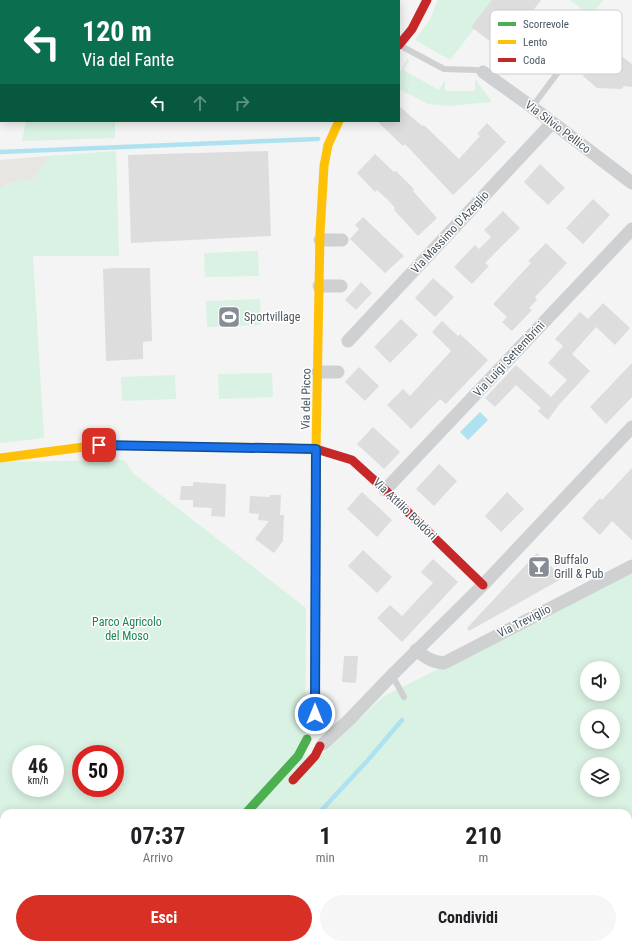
<!DOCTYPE html>
<html lang="it">
<head>
<meta charset="utf-8">
<style>
	body { margin:0; font-family:"Roboto Condensed",sans-serif; background:#f6f6f6; color:#202124; height:100vh; display:flex; flex-direction:column; font-size:15px; white-space:nowrap }
	* { box-sizing:border-box; margin:0 }
	p { font-size:13px; color:#757577 }
	.icon { flex:none; width:22px; height:22px; fill:none; stroke:currentColor; stroke-width:2; stroke-linecap:round; stroke-linejoin:round }
	.map { position:relative; flex:1; overflow:hidden }
	.panel { position:absolute; left:0px; top:809px; width:632px; height:140px; display:flex; flex-direction:column; background:#fff; border-radius:12px 12px 0 0; box-shadow:0 2px 10px #0003 }
	.panel>* { flex:none }
	.top-card { position:absolute; left:0px; top:0px; width:400px; height:122px; box-shadow:0 2px 10px #0003; background:#0b6e4f; color:#fff; overflow:hidden }
	.controls { position:absolute; left:580px; top:661px; display:grid; gap:8px }
	.controls a { display:grid; place-items:center; width:40px; height:40px; border-radius:50%; background:#fff; box-shadow:0 2px 10px #0003; font-size:20px }
	.speed { position:absolute; left:12px; top:745px; display:flex; gap:8px; font-size:20px; font-weight:700; text-align:center }
	.speed>* { display:grid; place-content:center; width:52px; height:52px; border-radius:50%; background:#fff; box-shadow:0 2px 10px #0003; line-height:1 }
	.speed small { font-size:10px; font-weight:400 }
	.speed .limit { border:6px solid #d22; background:#fff; color:#111 }
	.pin { position:absolute; display:grid; place-items:center; width:34px; height:34px; color:#fff; margin:-17px; border-radius:8px; box-shadow:0 2px 6px #0006 }
	.me { position:absolute; width:44px; margin:-22px; rotate:0deg; stroke-linejoin:round; filter:drop-shadow(0 0 3px #0008) }
	.turn { display:flex; align-items:center; gap:14px; height:84px; padding:0 16px; font-size:18px }
	.turn .icon { width:52px; height:52px; stroke-width:2.5 }
	.turn b { display:block; font-size:28px; line-height:34px }
	.lanes { display:flex; align-items:center; height:38px; padding:0 16px; background:#0003; justify-content:center; gap:20px; direction:ltr }
	.lanes .off { opacity:.35 }
	.eta { display:flex; justify-content:space-evenly; align-items:center; height:68px; text-align:center }
	.eta b { font-size:24px; font-weight:700; line-height:28px }
	.action { display:flex; gap:8px; margin-top:auto; padding:8px 16px }
	.action a { flex:1; height:46px; border-radius:24px; background:#d93025; color:#fff; font-size:16px; font-weight:700; line-height:46px; text-align:center }
	.action a+a { background:#f6f6f6; color:#202124 }
	.map>svg:first-child { display:block }
</style>
</head>
<body>
<div class="map">
<svg width="632" height="949" viewBox="0 0 632 949">
	<rect width="100%" height="100%" fill="#f4f4f4"/>
	<g fill="#d9f2e3" fill-rule="evenodd">
		<polygon points="438,0 492,0 472,27 474,29 450,60 415,40 430,19"/>
		<polygon points="570,0 603,0 591,16"/>
		<polygon points="407,59 409,60 403,70 439,90 445,80 445,91 475,91 475,79 492,102 449,106 428,104 399,89 399,74"/>
		<polygon points="26,121 115,121 115,138 22,141"/>
		<polygon points="116,151 119,256 33,256 44,438 0,443 0,188 10,183 33,179 49,156"/>
		<polygon points="258,251 259,276 205,277 204,253"/>
		<polygon points="260,299 261,325 207,327 206,301"/>
		<polygon points="272,373 273,397 219,399 218,374"/>
		<polygon points="175,375 176,399 122,401 121,377"/>
		<path d="M124,460l10,14 172,134 -1,162 79,-74 248,-123v376h-632v-487zM587,668h26v26h-26zM587,716h26v26h-26zM21,754h34v34h-34zM81,754h34v34h-34zM587,764h26v26h-26zM4,813h624v132h-624z"/>
	</g>
	<polygon fill="#e7e6e1" points="49,156 33,179 10,183 0,188 0,160"/>
	<polygon fill="#aee2f0" points="480,412 488,420 468,440 460,432"/>
	<g fill="none" stroke-linecap="round" stroke-linejoin="round">
		<g stroke="#aee2f0" stroke-width="4.5">
			<polyline points="0,152 318,139"/>
			<polyline points="319,813 368,760 402,720"/>
			<polyline points="287,949 287,945"/>
		</g>
	</g>
	<g fill="#ddddde">
		<polygon points="492,0 541,0 529,16 538,22 511,57 471,27"/>
		<polygon points="609,47 632,64 632,87 624,86 622,89 597,88 583,76 597,58 600,60"/>
		<polygon points="399,106 422,126 424,125 459,159 480,136 477,134 487,123 506,142 477,172 453,195 405,144 403,146 377,121 399,121"/>
		<polygon points="268,151 271,236 131,243 128,155"/>
		<polygon points="375,154 394,172 396,171 414,189 413,191 437,218 418,236 394,210 395,208 387,199 377,190 375,192 357,173"/>
		<polygon points="540,164 565,188 548,205 524,182"/>
		<polygon points="593,199 610,215 583,244 566,228"/>
		<polygon points="503,211 520,228 485,263 489,266 472,284 454,267 475,245 479,249 491,237 484,230"/>
		<polygon points="363,217 404,256 385,273 350,239 359,229 355,225"/>
		<polygon points="546,243 567,263 535,297 537,300 529,308 532,310 512,331 502,322 507,317 493,304 531,263 528,261"/>
		<polygon points="117,268 150,268 152,341 143,342 143,359 106,361 103,269"/>
		<polygon points="433,278 454,297 435,317 415,298"/>
		<polygon points="361,282 372,293 356,310 345,300"/>
		<polygon points="603,303 630,328 615,345 596,327 572,354 590,371 558,406 548,420 538,411 541,408 516,385 495,407 485,398 516,365 551,397 567,380 548,363 563,346 555,339 580,312 588,319"/>
		<polygon points="401,319 418,335 390,363 374,347"/>
		<polygon points="442,321 458,336 460,334 488,360 446,404 440,399 411,429 387,405 403,389 410,396 451,351 432,332"/>
		<polygon points="632,363 632,397 606,424 590,407"/>
		<polygon points="359,367 379,386 365,401 345,382"/>
		<polygon points="373,427 400,452 384,469 357,444"/>
		<polygon points="439,464 457,481 434,506 416,489"/>
		<polygon points="632,468 632,540 612,521 600,535 582,518 600,498 602,500"/>
		<polygon points="193,482 226,484 225,517 211,516 212,508 193,507 193,500 180,500 181,486 193,486"/>
		<polygon points="362,492 392,520 377,537 347,509"/>
		<polygon points="507,492 524,509 501,532 485,516"/>
		<polygon points="270,495 281,495 280,515 284,515 283,541 274,553 255,539 269,521 258,520 259,514 249,513 250,496 270,497"/>
		<polygon points="363,550 392,577 377,593 348,566"/>
		<polygon points="537,553 563,578 469,631 467,628"/>
		<polygon points="433,559 458,582 402,642 377,618 390,605 402,616 433,583 421,572"/>
		<polygon points="344,656 358,656 356,683 342,682"/>
	</g>
	<g fill="none" stroke-linecap="round" stroke-linejoin="round">
		<g stroke="#ced0d2" stroke-width="6">
			<polyline points="401,46 444,69 476,70"/>
			<polyline points="532,107 592,27"/>
			<polyline points="392,675 404,697"/>
		</g>
		<g stroke="#ced0d2" stroke-width="13">
			<polyline points="483,72 532,107 632,183"/>
			<polyline points="320,240 342,240"/>
			<polyline points="319,286 341,286"/>
			<polyline points="348,341 552,123"/>
			<polyline points="318,372 338,372"/>
			<polyline points="385,490 632,229"/>
			<path d="M416,650c10,8 16,12 28,13l188,-97"/>
			<polyline points="323,744 350,719 392,675 483,585 632,427"/>
		</g>
		<g stroke="#4caf50" stroke-width="9">
			<polyline points="315,729 316,451"/>
			<polyline points="246,813 298,756 307,739"/>
			<polyline points="133,945 138,949"/>
		</g>
		<g stroke="#ffc107" stroke-width="9">
			<polyline points="316,451 320,233 324,166 328,145 339,121"/>
			<polyline points="0,458 99,445 280,448"/>
			<polyline points="234,945 234,949"/>
			<polyline points="104,949 106,945"/>
		</g>
		<g stroke="#c62828" stroke-width="9">
			<polyline points="399,45 412,29 427,0"/>
			<polyline points="280,448 316,449 352,460 385,490 483,585"/>
			<polyline points="293,780 315,756 320,746"/>
			<polyline points="214,949 218,945"/>
		</g>
	</g>
	<g fill="none" stroke-linecap="round" stroke-linejoin="round">
		<g stroke="#114b97" stroke-width="10">
			<polyline id="route" points="99,445 316,449 315,714"/>
		</g>
		<use href="#route" stroke="#1a73e8" stroke-width="7"/>
	</g>
	<defs>
		<g id="stadium-square" transform="scale(1.15)"><rect x="-9" y="-9" width="18" height="18" rx="4" fill="#868d94" stroke="#fff"/><path d="M0-5a6.5 5 0 1 0 0 10a6.5 5 0 1 0 0-10ZM-3.5-1.8h7v3.6h-7Z" fill="#fff"/></g>
		<g id="bar-square" transform="scale(1.15)"><rect x="-9" y="-9" width="18" height="18" rx="4" fill="#868d94" stroke="#fff"/><path d="M-6-5H6L.8 .8V4.5H3.5V6h-7V4.5H-.8V.8Z" fill="#fff"/></g>
	</defs>
	<g fill-rule="evenodd">
		<use href="#stadium-square" x="229" y="317"/>
		<use href="#bar-square" x="539" y="567"/>
	</g>
	<g text-anchor="middle" dominant-baseline="central" stroke-width="3" stroke-linejoin="round" paint-order="stroke">
		<g font-size="12" fill="#4a5661" stroke="#fff">
			<text transform="translate(558 127) rotate(37)">Via Silvio Pellico</text>
			<text transform="translate(450 232) rotate(-47)">Via Massimo D'Azeglio</text>
			<text transform="translate(509 359) rotate(-47)">Via Luigi Settembrini</text>
			<text transform="translate(306 399) rotate(-89)">Via del Picco</text>
			<text transform="translate(405 509) rotate(44)">Via Attilio Boldori</text>
			<text transform="translate(524 621) rotate(-27)">Via Treviglio</text>
		</g>
		<g font-size="12" fill="#4a5661" stroke="#fff" text-anchor="start">
			<text x="244" y="317">Sportvillage</text>
			<text x="554" y="560">Buffalo<tspan x="554" dy="14">Grill &amp; Pub</tspan></text>
		</g>
		<g font-size="12" fill="#17864f" stroke="#fff">
			<text x="127" y="622">Parco Agricolo<tspan x="127" dy="14">del Moso</tspan></text>
		</g>
	</g>
	<rect x="490" y="10" width="132" height="64" rx="6" fill="#fff" stroke="#c9ccd0" stroke-width="1"/>
	<rect x="498" y="22" width="18" height="4" fill="#4caf50"/>
	<rect x="498" y="40" width="18" height="4" fill="#ffc107"/>
	<rect x="498" y="58" width="18" height="4" fill="#c62828"/>
	<g font-size="11" fill="#4a5661">
		<text x="523" y="28">Scorrevole</text>
		<text x="523" y="46">Lento</text>
		<text x="523" y="64">Coda</text>
	</g>
</svg>
<div class="controls">
<a><svg class="icon" aria-label="sound" viewBox="0 0 24 24"><path d="M4 9h4l5-4v14l-5-4H4zM17 9q2 3 0 6"/></svg></a>
<a><svg class="icon" aria-label="search" viewBox="0 0 24 24"><circle cx="10" cy="10" r="6"/><path d="M15 15l6 6"/></svg></a>
<a><svg class="icon" aria-label="layers" viewBox="0 0 24 24"><path d="M12 4l9 5-9 5-9-5zM3 14l9 5 9-5"/></svg></a>
</div>
<div class="speed"><div>46<small>km/h</small></div><div class="limit">50</div></div>
<div class="pin" style="left:99px;top:445px;background:#d93025"><svg class="icon" aria-label="arrive" viewBox="0 0 24 24"><path d="M6 21V4h12l-3 4 3 4H6"/></svg></div>
<svg class="me" style="left:315px;top:714px" viewBox="-20 -20 40 40"><circle r="17" fill="#1a73e8" stroke="#fff" stroke-width="3"/><path d="M0-11L8 9 0 5-8 9z" fill="#fff"/></svg>
<div class="top-card">
<div class="turn"><svg class="icon" aria-label="left" viewBox="0 0 24 24"><path d="M17 20v-9H6M10 6l-5 5 5 5"/></svg><div><b>120 m</b>Via del Fante</div></div>
<div class="lanes"><svg class="icon" aria-label="left" viewBox="0 0 24 24"><path d="M17 20v-9H6M10 6l-5 5 5 5"/></svg><svg class="icon off" aria-label="ahead" viewBox="0 0 24 24"><path d="M12 20V5M6 11l6-6 6 6"/></svg><svg class="icon off" aria-label="right" viewBox="0 0 24 24"><path d="M7 20v-9h11M14 6l5 5-5 5"/></svg></div>
</div>
<section class="panel">
<div class="eta">
<div><b>07:37</b><p>Arrivo</p></div>
<div><b>1</b><p>min</p></div>
<div><b>210</b><p>m</p></div>
</div>
<div class="action"><a>Esci</a><a>Condividi</a></div>
</section>
</div>
</body>
</html>
